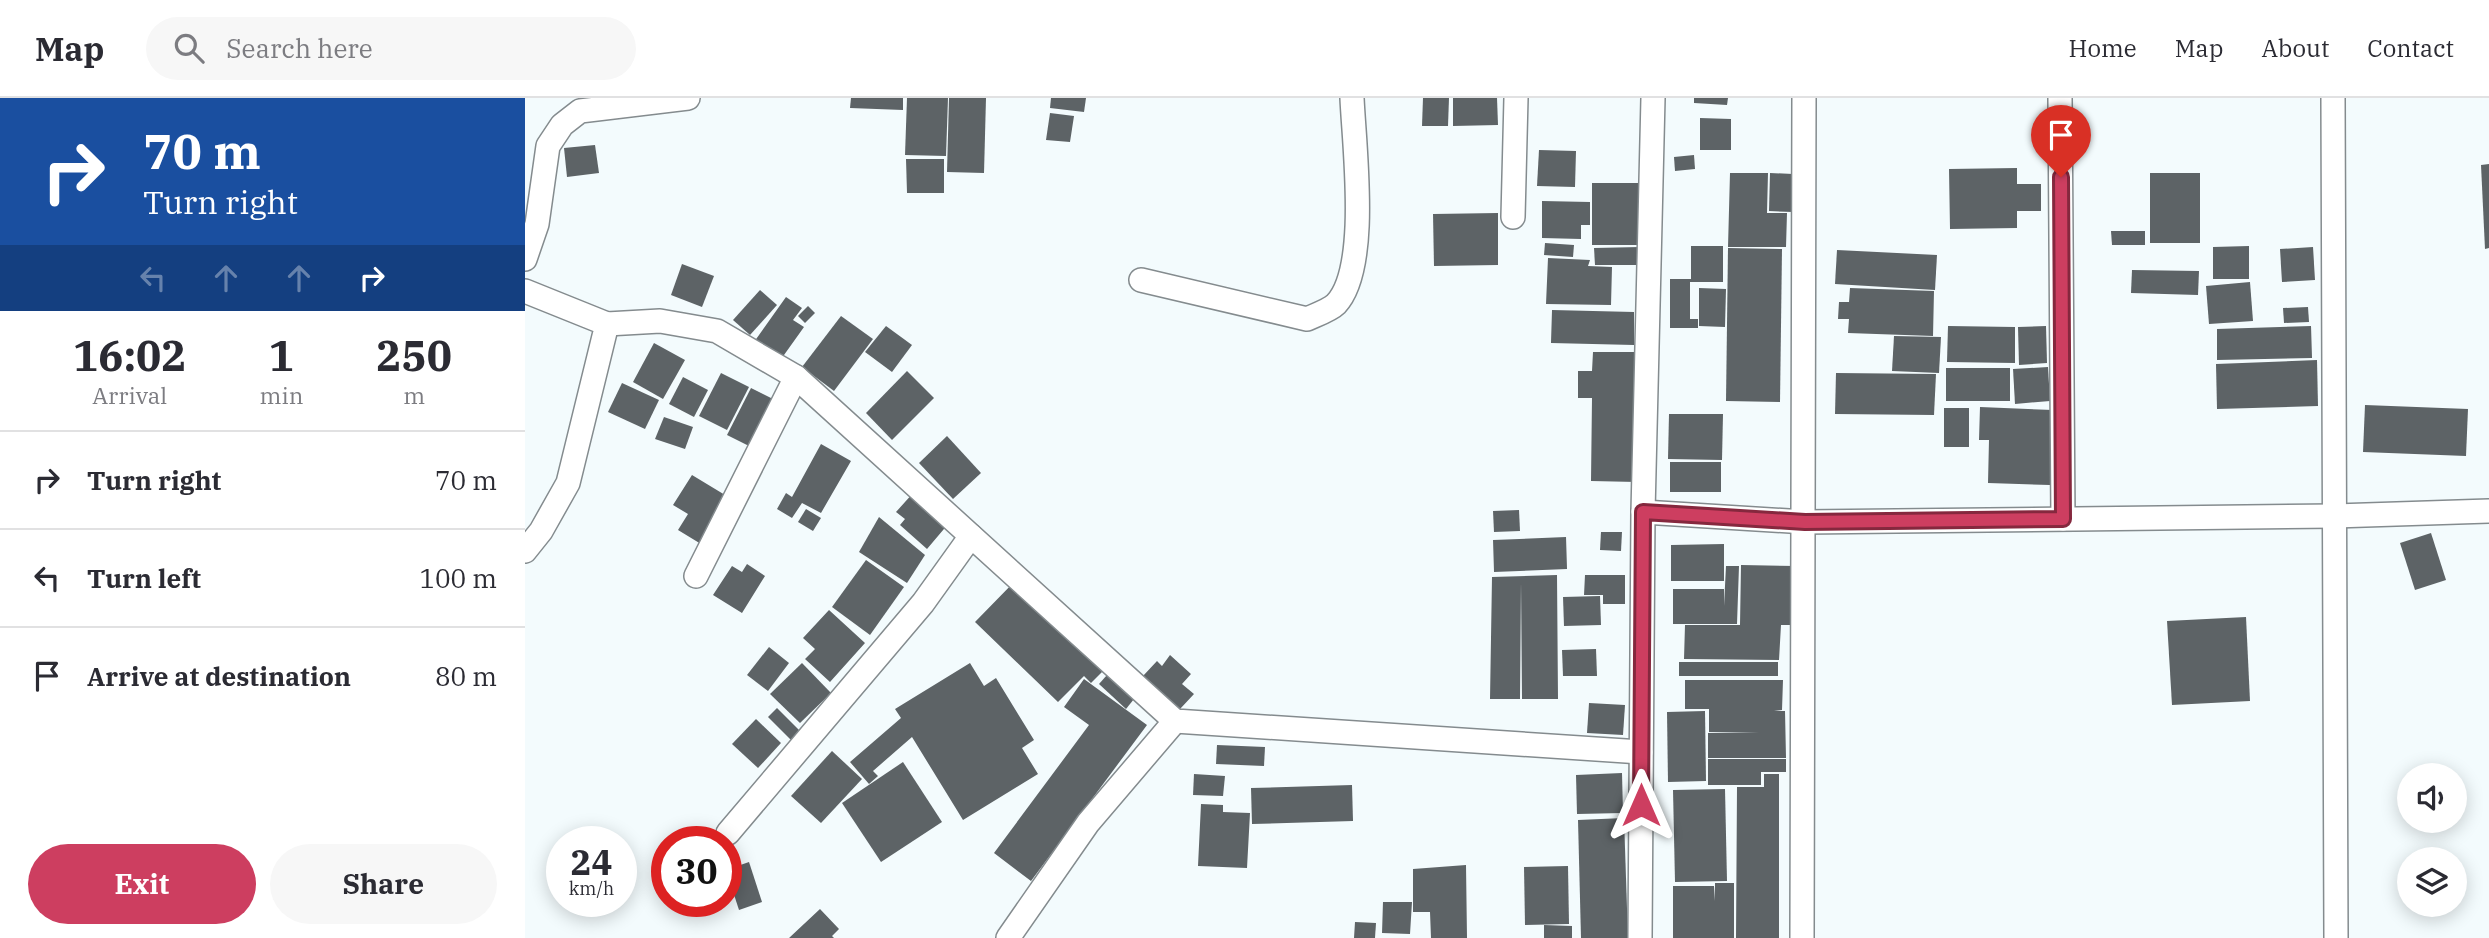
<!DOCTYPE html>
<html lang="en">
<head>
<meta charset="utf-8">
<style>
	body { margin:0; font-family:"IBM Plex Serif",serif; background:#f7f7f7; color:#2b2b33; height:100vh; display:flex; flex-direction:column; font-size:26px; white-space:nowrap }
	* { box-sizing:border-box; margin:0 }
	p { font-size:23px; color:#7c7c81 }
	.icon { flex:none; width:38px; height:38px; fill:none; stroke:currentColor; stroke-width:2; stroke-linecap:round; stroke-linejoin:round }
	.map { position:relative; flex:1; overflow:hidden }
	.drawer { display:flex; flex-direction:column; background:#fff; width:525px }
	.drawer>* { flex:none }
	.hud { background:#1a4fa0; color:#fff; overflow:hidden }
	.tools { position:absolute; left:1872px; top:665px; display:grid; gap:14px }
	.tools a { display:grid; place-items:center; width:70px; height:70px; border-radius:50%; background:#fff; box-shadow:0 4px 18px #0003; font-size:35px }
	.speed { position:absolute; left:21px; top:728px; display:flex; gap:14px; font-size:35px; font-weight:700; text-align:center }
	.speed>* { display:grid; place-content:center; width:91px; height:91px; border-radius:50%; background:#fff; box-shadow:0 4px 18px #0003; line-height:1 }
	.speed small { font-size:18px; font-weight:400 }
	.speed .limit { border:10px solid #d22; background:#fff; color:#111 }
	.pin { position:absolute; display:grid; place-items:center; width:60px; height:60px; color:#fff; margin:-72px -30px; border-radius:50% 50% 50% 0; rotate:-45deg; box-shadow:0 0 7px #0007 }
	.pin .icon { rotate:45deg }
	.me { position:absolute; width:77px; margin:-38px; rotate:0deg; stroke-linejoin:round; filter:drop-shadow(0 0 5px #0008) }
	.turn { display:flex; align-items:center; gap:24px; height:147px; padding:0 28px; font-size:32px }
	.turn .icon { width:91px; height:91px; stroke-width:2.5 }
	.turn b { display:block; font-size:49px; line-height:60px }
	.lanes { display:flex; align-items:center; height:66px; padding:0 28px; background:#0003; justify-content:center; gap:35px; direction:ltr }
	.lanes .off { opacity:.35 }
	.eta { display:flex; justify-content:space-evenly; align-items:center; height:119px; text-align:center }
	.eta b { font-size:42px; font-weight:700; line-height:49px }
	.cta { display:flex; gap:14px; margin-top:auto; padding:14px 28px }
	.cta a { flex:1; height:80px; border-radius:42px; background:#cd3e60; color:#fff; font-size:28px; font-weight:700; line-height:80px; text-align:center }
	.cta a+a { background:#f7f7f7; color:#2b2b33 }
	ul { padding:0; list-style:none }
	li { display:flex; align-items:center; gap:21px; height:98px; padding:0 28px; border-top:2px solid #e1e1e2 }
	li div { flex:1 }
	li b { display:block; font-size:26px }
	li em { font-style:normal }
	header { display:flex; align-items:center; gap:42px; box-sizing:border-box; height:98px; padding:0 35px; background:#fff; border-bottom:2px solid #e1e1e2 }
	header strong { font-size:33px }
	nav { display:flex; gap:38px; margin-inline-start:auto; font-size:24px }
	.search { width:490px; height:63px; background:#f7f7f7; display:flex; align-items:center; gap:18px; box-sizing:border-box; padding:0 24px; border-radius:38px; color:#7c7c81; font-size:26px }
	main { display:flex; flex:1; min-height:0 }
	.map>svg:first-child { display:block }
</style>
</head>
<body>
<header>
<strong>Map</strong>
<div class="search"><svg class="icon" aria-label="search" viewBox="0 0 24 24"><circle cx="10" cy="10" r="6"/><path d="M15 15l6 6"/></svg>Search here</div>
<nav><a>Home</a><a>Map</a><a>About</a><a>Contact</a></nav>
</header>
<main>
<section class="drawer">
<div class="hud">
<div class="turn"><svg class="icon" aria-label="right" viewBox="0 0 24 24"><path d="M7 20v-9h11M14 6l5 5-5 5"/></svg><div><b>70 m</b>Turn right</div></div>
<div class="lanes"><svg class="icon off" aria-label="left" viewBox="0 0 24 24"><path d="M17 20v-9H6M10 6l-5 5 5 5"/></svg><svg class="icon off" aria-label="ahead" viewBox="0 0 24 24"><path d="M12 20V5M6 11l6-6 6 6"/></svg><svg class="icon off" aria-label="ahead" viewBox="0 0 24 24"><path d="M12 20V5M6 11l6-6 6 6"/></svg><svg class="icon" aria-label="right" viewBox="0 0 24 24"><path d="M7 20v-9h11M14 6l5 5-5 5"/></svg></div>
</div>
<div class="eta">
<div><b>16:02</b><p>Arrival</p></div>
<div><b>1</b><p>min</p></div>
<div><b>250</b><p>m</p></div>
</div>
<ul>
<li><svg class="icon" aria-label="right" viewBox="0 0 24 24"><path d="M7 20v-9h11M14 6l5 5-5 5"/></svg><div><b>Turn right</b></div><em>70 m</em></li>
<li><svg class="icon" aria-label="left" viewBox="0 0 24 24"><path d="M17 20v-9H6M10 6l-5 5 5 5"/></svg><div><b>Turn left</b></div><em>100 m</em></li>
<li><svg class="icon" aria-label="arrive" viewBox="0 0 24 24"><path d="M6 21V4h12l-3 4 3 4H6"/></svg><div><b>Arrive at destination</b></div><em>80 m</em></li>
</ul>
<div class="cta"><a>Exit</a><a>Share</a></div>
</section>
<div class="map">
<svg width="1964" height="840" viewBox="0 0 1964 840">
	<rect width="100%" height="100%" fill="#f3fbfd"/>
	<g fill="#5d6366">
		<polygon points="326,0 378,0 378,12 325,10"/>
		<polygon points="382,0 423,0 421,58 380,57"/>
		<polygon points="424,0 461,0 459,75 422,74"/>
		<polygon points="526,0 561,0 559,14 525,10"/>
		<polygon points="898,0 924,0 923,28 897,28"/>
		<polygon points="928,0 972,0 973,27 928,28"/>
		<polygon points="1169,0 1203,0 1202,7 1169,5"/>
		<polygon points="525,15 549,18 545,44 521,42"/>
		<polygon points="1175,20 1206,21 1206,52 1175,52"/>
		<polygon points="70,47 74,75 42,79 39,50"/>
		<polygon points="1014,52 1051,53 1050,89 1012,88"/>
		<polygon points="1169,57 1170,71 1150,73 1149,59"/>
		<polygon points="381,61 419,61 419,95 382,95"/>
		<polygon points="1964,66 1964,150 1960,151 1956,67"/>
		<polygon points="1492,70 1492,86 1516,86 1516,113 1492,113 1492,130 1425,131 1424,71"/>
		<polygon points="1205,75 1243,75 1242,115 1262,115 1261,149 1203,149"/>
		<polygon points="1245,75 1268,76 1268,114 1244,113"/>
		<rect x="1625" y="75" width="50" height="70"/>
		<polygon points="1067,85 1120,85 1119,147 1067,147"/>
		<polygon points="1017,103 1065,104 1065,127 1056,127 1056,141 1017,140"/>
		<polygon points="973,115 973,167 909,168 908,116"/>
		<polygon points="1586,133 1620,133 1620,147 1587,147"/>
		<polygon points="1020,145 1049,147 1048,159 1019,157"/>
		<polygon points="1166,148 1198,148 1198,184 1165,184 1165,221 1173,221 1173,230 1145,230 1145,181 1166,181"/>
		<polygon points="1724,148 1724,181 1688,181 1688,149"/>
		<polygon points="1115,149 1115,167 1070,167 1069,150"/>
		<polygon points="1788,149 1790,182 1757,184 1755,151"/>
		<polygon points="1203,150 1257,151 1255,304 1201,303"/>
		<polygon points="1312,152 1412,157 1410,192 1310,186"/>
		<polygon points="1023,160 1065,162 1063,168 1087,169 1086,207 1021,206"/>
		<polygon points="157,166 189,178 177,209 146,197"/>
		<polygon points="1607,172 1674,173 1673,197 1606,195"/>
		<polygon points="1725,184 1728,223 1684,226 1681,188"/>
		<polygon points="1174,190 1201,191 1200,229 1174,228"/>
		<polygon points="1325,190 1409,193 1408,238 1323,235 1324,221 1313,221 1314,204 1324,204"/>
		<polygon points="235,192 252,207 225,237 208,222"/>
		<polygon points="261,199 277,210 268,222 279,229 254,264 250,263 241,275 219,258"/>
		<polygon points="283,208 290,215 280,225 273,218"/>
		<polygon points="1783,209 1784,224 1759,225 1758,210"/>
		<polygon points="1027,212 1109,214 1109,247 1026,245"/>
		<polygon points="316,218 348,241 309,293 277,269"/>
		<polygon points="361,228 387,247 367,274 340,254"/>
		<polygon points="1423,228 1490,229 1490,265 1422,264"/>
		<polygon points="1521,228 1522,265 1494,267 1493,229"/>
		<polygon points="1786,228 1787,260 1692,262 1692,231"/>
		<polygon points="1369,238 1416,239 1414,275 1367,273"/>
		<polygon points="129,245 160,262 138,301 108,284"/>
		<polygon points="1068,254 1114,254 1112,384 1066,383 1067,300 1053,300 1053,273 1067,273"/>
		<polygon points="1792,262 1793,308 1692,311 1691,266"/>
		<polygon points="1523,269 1525,303 1490,306 1488,271"/>
		<rect x="1421" y="270" width="64" height="33"/>
		<polygon points="382,273 409,300 367,342 341,315"/>
		<polygon points="196,275 224,289 202,332 174,318"/>
		<polygon points="1311,275 1411,276 1409,317 1310,316"/>
		<polygon points="158,279 183,292 169,319 144,306"/>
		<polygon points="97,285 134,302 120,331 83,314"/>
		<polygon points="226,290 254,304 230,351 202,337"/>
		<polygon points="1840,307 1943,311 1941,358 1838,354"/>
		<polygon points="1455,309 1528,312 1525,387 1463,385 1464,342 1454,342"/>
		<rect x="1419" y="310" width="25" height="39"/>
		<polygon points="1144,316 1198,316 1197,362 1143,361"/>
		<polygon points="139,319 168,329 160,351 130,341"/>
		<polygon points="422,338 456,375 428,401 394,365"/>
		<polygon points="296,346 326,363 296,415 277,405 267,420 252,411 261,395 267,399"/>
		<rect x="1145" y="364" width="51" height="30"/>
		<polygon points="167,377 205,400 176,446 153,432 163,416 148,407"/>
		<polygon points="389,394 424,425 402,451 375,427 380,421 371,414"/>
		<polygon points="281,411 296,420 288,433 273,424"/>
		<polygon points="994,412 995,433 969,434 968,413"/>
		<polygon points="354,419 400,457 382,485 334,454"/>
		<polygon points="1076,434 1097,434 1096,453 1075,452"/>
		<polygon points="1906,435 1921,482 1890,492 1875,445"/>
		<polygon points="1041,439 1042,471 969,474 968,442"/>
		<polygon points="1199,446 1199,483 1146,483 1146,447"/>
		<polygon points="341,462 379,489 345,537 307,509"/>
		<polygon points="222,466 240,478 217,515 188,497 207,468 217,474"/>
		<polygon points="1216,467 1271,468 1270,527 1256,527 1254,562 1159,561 1160,527 1215,527"/>
		<polygon points="1201,468 1214,468 1212,526 1148,526 1148,491 1199,491 1199,508"/>
		<polygon points="1032,477 1033,601 997,601 996,484 995,601 965,601 967,479"/>
		<polygon points="1060,477 1100,477 1100,506 1078,506 1078,497 1059,497"/>
		<polygon points="492,481 582,569 566,585 559,578 533,604 450,524"/>
		<polygon points="1075,498 1076,527 1039,528 1038,499"/>
		<polygon points="304,512 340,545 305,584 280,561 290,551 278,540"/>
		<polygon points="1721,519 1725,603 1647,607 1642,523"/>
		<polygon points="244,549 264,565 243,593 222,577"/>
		<polygon points="1071,551 1072,578 1038,578 1037,552"/>
		<polygon points="645,557 666,576 657,586 669,596 655,611 618,578 632,563 637,568"/>
		<rect x="1154" y="564" width="99" height="14"/>
		<polygon points="277,565 306,595 275,625 245,596"/>
		<polygon points="445,565 459,588 471,580 509,642 497,650 513,676 438,722 387,639 348,673 353,678 344,686 325,664 376,620 370,611"/>
		<polygon points="582,577 609,601 601,611 574,586"/>
		<polygon points="559,581 622,627 506,783 469,755 564,627 539,609"/>
		<polygon points="1160,582 1258,582 1257,612 1249,613 1260,613 1261,660 1183,660 1183,635 1234,634 1184,634 1184,611 1160,611"/>
		<polygon points="1064,605 1100,607 1098,637 1062,635"/>
		<polygon points="252,610 275,633 266,642 243,619"/>
		<polygon points="1180,613 1181,683 1143,684 1142,614"/>
		<polygon points="231,621 256,645 233,670 207,646"/>
		<polygon points="692,647 740,649 739,668 691,666"/>
		<polygon points="307,653 337,681 296,725 266,698"/>
		<polygon points="1183,661 1261,661 1261,674 1236,674 1236,687 1183,687"/>
		<polygon points="378,664 417,724 356,764 317,705"/>
		<polygon points="1097,675 1098,715 1052,716 1051,677"/>
		<polygon points="669,676 700,678 698,698 668,697"/>
		<polygon points="1239,676 1254,676 1254,840 1211,840 1212,689 1239,689"/>
		<polygon points="827,687 828,723 727,726 726,690"/>
		<polygon points="1200,691 1202,783 1150,784 1148,692"/>
		<polygon points="676,706 698,707 698,714 725,715 722,770 673,768"/>
		<polygon points="1099,720 1103,840 1056,840 1053,722"/>
		<polygon points="224,764 237,804 214,812 201,772"/>
		<polygon points="941,767 942,840 906,840 905,814 888,814 888,771"/>
		<polygon points="1043,768 1044,826 1000,827 999,769"/>
		<polygon points="1190,785 1209,785 1209,840 1148,840 1148,788 1189,788 1190,803"/>
		<polygon points="858,804 887,804 885,836 857,835"/>
		<polygon points="295,811 314,831 307,838 309,840 264,840"/>
		<polygon points="830,824 851,825 850,840 829,840"/>
		<polygon points="1019,827 1047,828 1047,840 1019,840"/>
	</g>
	<g fill="none" stroke-linecap="round" stroke-linejoin="round">
		<g stroke="#848b8e" stroke-width="26">
			<g id="minor">
				<polyline points="1535,0 1538,421"/>
				<polyline points="1808,0 1811,840"/>
				<polyline points="988,119 991,0"/>
				<polyline points="0,161 12,126 23,48 37,27 55,13 163,0"/>
				<path d="M616,182l166,39c9,-4 23,-9 29,-15 34,-36 18,-158 16,-206"/>
				<polyline points="0,193 82,226 43,385 16,433 0,453"/>
				<polyline points="82,226 135,223 192,233 271,279 650,623 1116,654"/>
				<polyline points="1118,414 1280,424 1810,418 1964,413"/>
				<polyline points="171,478 271,279"/>
				<polyline points="203,735 398,505 446,438"/>
				<polyline points="483,840 563,725 650,623"/>
				<polyline points="1115,840 1118,414 1128,0"/>
				<polyline points="1277,840 1279,0"/>
			</g>
		</g>
		<use href="#minor" stroke="#fff" stroke-width="23"/>
	</g>
	<g fill="none" stroke-linecap="round" stroke-linejoin="round">
		<g stroke="#85283e" stroke-width="18">
			<polyline id="route" points="1116,707 1118,414 1280,424 1538,421 1536,79"/>
		</g>
		<use href="#route" stroke="#cd3e60" stroke-width="12"/>
	</g>
</svg>
<div class="tools">
<a><svg class="icon" aria-label="sound" viewBox="0 0 24 24"><path d="M4 9h4l5-4v14l-5-4H4zM17 9q2 3 0 6"/></svg></a>
<a><svg class="icon" aria-label="layers" viewBox="0 0 24 24"><path d="M12 4l9 5-9 5-9-5zM3 14l9 5 9-5"/></svg></a>
</div>
<div class="speed"><div>24<small>km/h</small></div><div class="limit">30</div></div>
<div class="pin" style="left:1536px;top:79px;background:#d93025"><svg class="icon" aria-label="arrive" viewBox="0 0 24 24"><path d="M6 21V4h12l-3 4 3 4H6"/></svg></div>
<svg class="me" style="left:1116px;top:707px" viewBox="-20 -20 40 40"><path d="M0-17L14 15 0 8-14 15z" fill="#cd3e60" stroke="#fff" stroke-width="4"/></svg>
</div>
</main>
</body>
</html>
